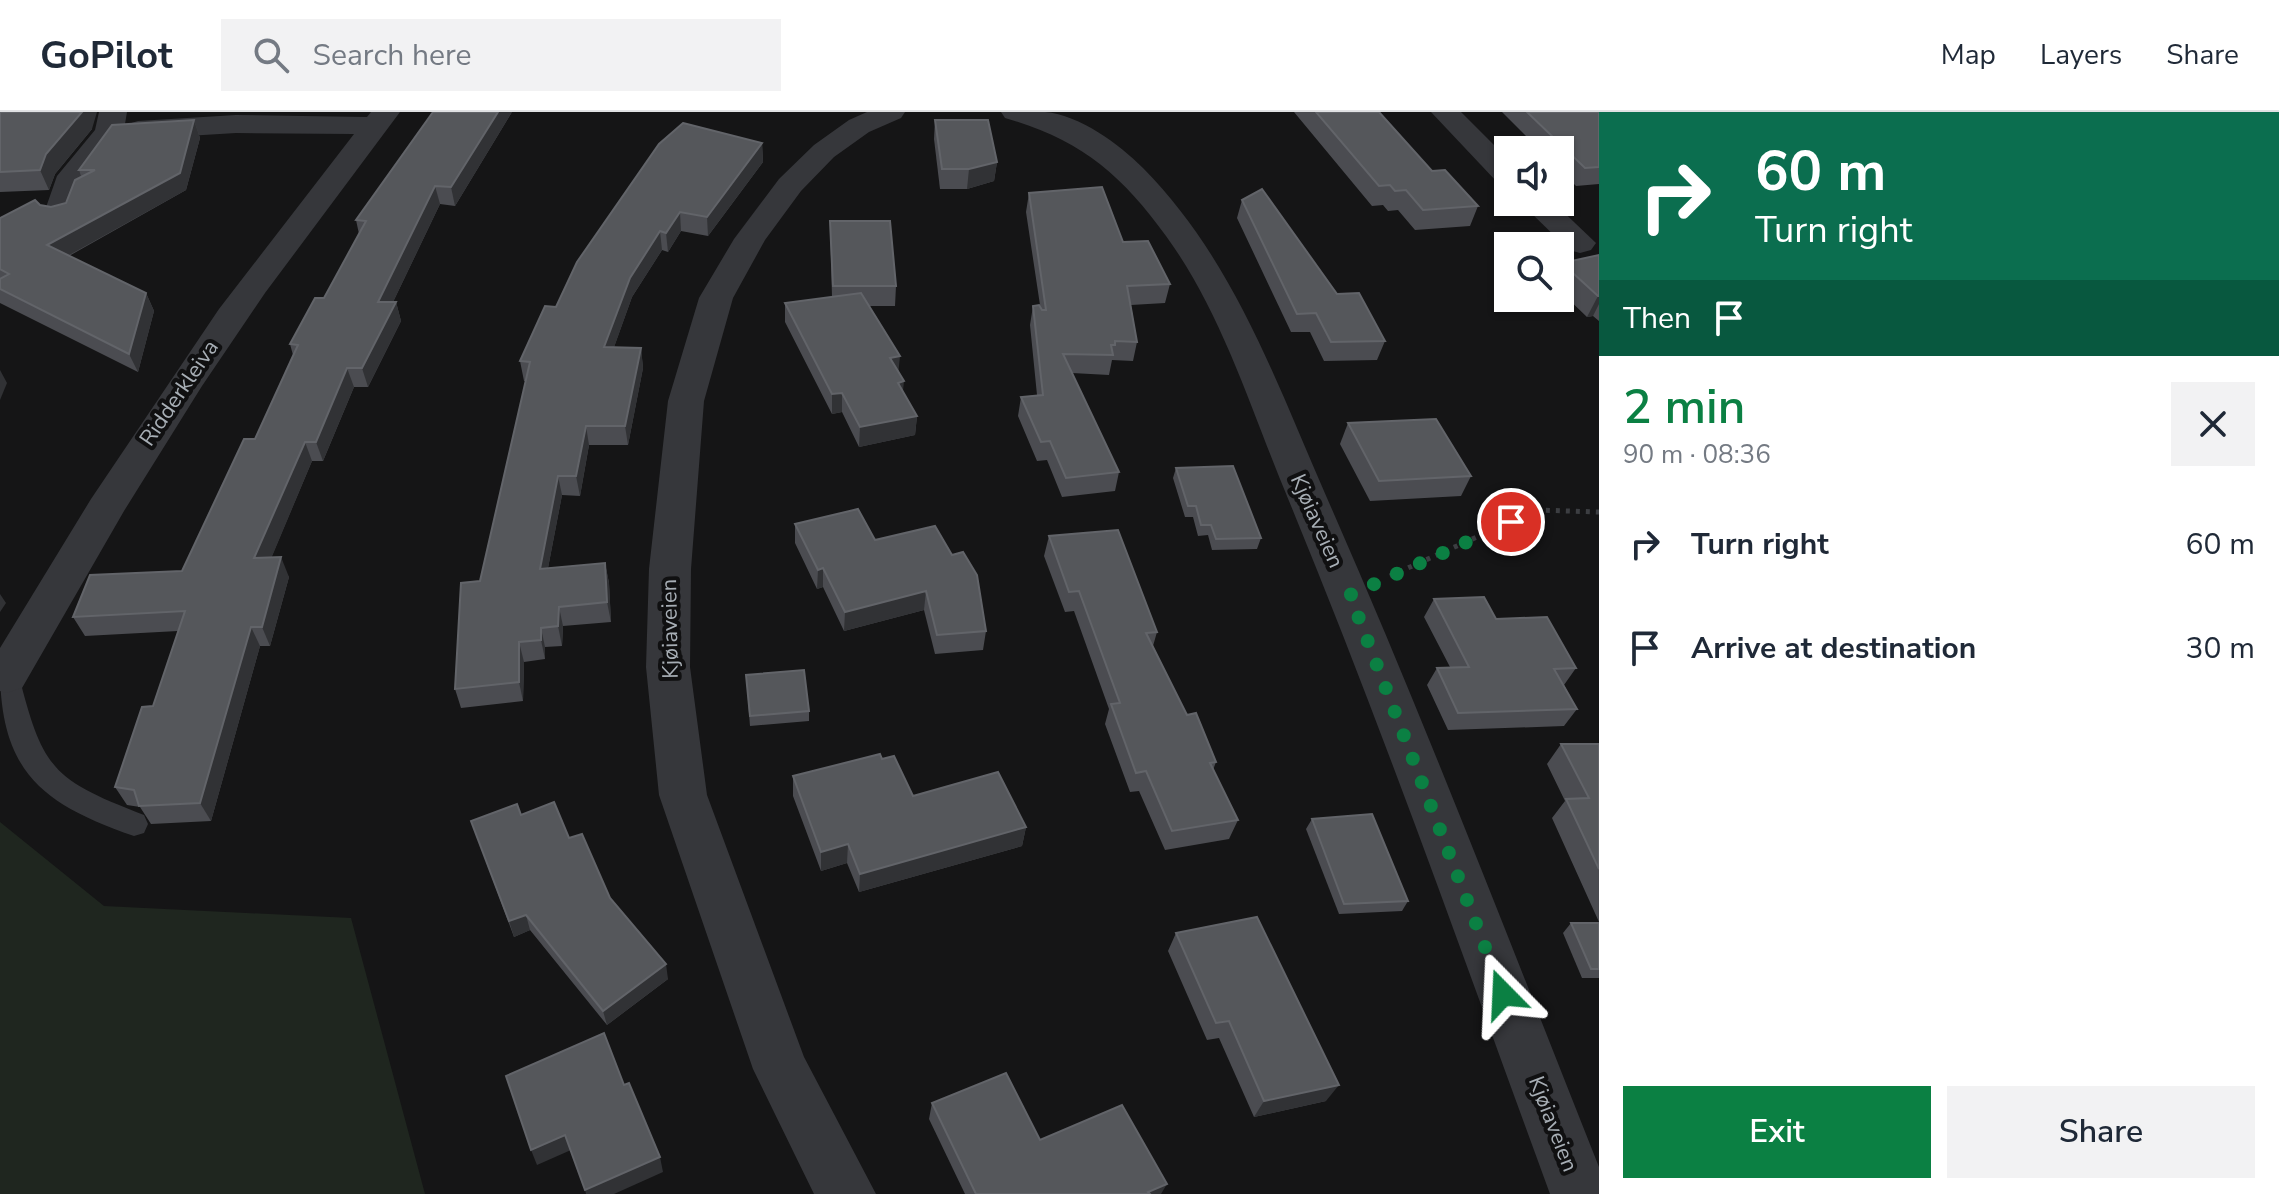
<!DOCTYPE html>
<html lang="en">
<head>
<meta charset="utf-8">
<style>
	body { margin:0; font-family:"Nunito Sans",sans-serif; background:#f2f2f3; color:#1f2937; height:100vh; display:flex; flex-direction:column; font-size:30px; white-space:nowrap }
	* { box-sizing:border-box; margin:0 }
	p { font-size:26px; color:#747a83 }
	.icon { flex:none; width:44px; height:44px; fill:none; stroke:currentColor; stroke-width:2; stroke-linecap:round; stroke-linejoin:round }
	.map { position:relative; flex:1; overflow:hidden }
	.details { display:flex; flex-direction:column; background:#fff; width:680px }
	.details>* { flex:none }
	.top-card { background:#0b6e4f; color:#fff; overflow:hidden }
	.tools { position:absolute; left:1494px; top:24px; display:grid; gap:16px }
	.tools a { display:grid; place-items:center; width:80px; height:80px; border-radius:0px; background:#fff; box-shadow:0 2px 6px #0004; font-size:40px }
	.pin { position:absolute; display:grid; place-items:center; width:68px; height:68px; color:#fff; margin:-34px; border:4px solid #fff; border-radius:50%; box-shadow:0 2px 8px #0007 }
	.me { position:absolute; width:88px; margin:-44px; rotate:339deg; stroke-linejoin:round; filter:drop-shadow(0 0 6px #0008) }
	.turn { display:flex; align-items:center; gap:28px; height:168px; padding:0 24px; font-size:36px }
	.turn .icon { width:104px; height:104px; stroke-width:2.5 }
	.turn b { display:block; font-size:56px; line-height:68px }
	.then { display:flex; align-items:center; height:76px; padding:0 24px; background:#0003; gap:16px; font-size:30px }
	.round { display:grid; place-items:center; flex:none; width:84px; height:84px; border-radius:0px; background:#f2f2f3 }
	.overview { display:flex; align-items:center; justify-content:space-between; height:136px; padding:0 24px }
	h1 { font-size:48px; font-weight:600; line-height:60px; color:#0b8043 }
	.button { display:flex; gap:16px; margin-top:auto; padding:16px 24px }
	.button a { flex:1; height:92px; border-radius:0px; background:#0b8043; color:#fff; font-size:32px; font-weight:600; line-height:92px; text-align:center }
	.button a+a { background:#f2f2f3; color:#1f2937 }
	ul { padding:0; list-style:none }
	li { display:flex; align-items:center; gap:24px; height:104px; padding:0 24px }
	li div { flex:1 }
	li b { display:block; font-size:30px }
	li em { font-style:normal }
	header { display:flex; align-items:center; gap:48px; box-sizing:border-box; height:112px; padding:0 40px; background:#fff; border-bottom:2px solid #e0e1e3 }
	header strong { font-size:38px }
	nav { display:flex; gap:44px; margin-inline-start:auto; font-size:28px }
	.search { width:560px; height:72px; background:#f2f2f3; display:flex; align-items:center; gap:20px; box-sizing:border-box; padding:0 28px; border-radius:0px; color:#747a83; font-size:30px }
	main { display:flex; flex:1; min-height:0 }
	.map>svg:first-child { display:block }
</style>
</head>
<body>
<header>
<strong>GoPilot</strong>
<div class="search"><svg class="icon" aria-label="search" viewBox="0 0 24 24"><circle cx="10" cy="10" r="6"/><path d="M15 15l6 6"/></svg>Search here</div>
<nav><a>Map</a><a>Layers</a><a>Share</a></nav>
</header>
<main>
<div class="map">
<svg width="1599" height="1082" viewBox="0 0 1599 1082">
	<rect width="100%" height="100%" fill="#151516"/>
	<polygon fill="#1f261f" points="0,710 104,794 351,806 425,1082 0,1082"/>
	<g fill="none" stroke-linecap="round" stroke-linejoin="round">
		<polyline stroke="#3c3e42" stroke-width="5" stroke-dasharray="4 6" stroke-linecap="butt" points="1390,464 1537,398 1599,400"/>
		<path fill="#36373b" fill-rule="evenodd" d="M6,554l9,3 4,7c24,95 35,104 125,139l4,9 -4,9 -10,3c-93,-32 -134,-65 -134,-168z"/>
		<g fill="#36373b" fill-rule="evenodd">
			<polygon points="99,0 127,0 124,18 128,12 138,9 236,3 367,5 371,0 400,0 265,181 202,274 124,399 22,576 6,581 0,579 0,536 91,387 219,197 354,22 236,21 138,27 128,24 124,18 87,66 71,108 60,110 49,108 44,101 57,64 95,18"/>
			<polygon points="867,0 905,0 901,6 869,20 834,45 801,79 765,128 733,186 704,289 691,457 690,555 707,683 804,945 876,1082 814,1082 753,957 659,683 646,555 649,457 668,289 699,186 734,127 779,67 814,33 849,8"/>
			<path d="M1001,0c14,0 30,0 44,0 35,3 74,32 98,56 91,92 133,214 184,330 97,220 183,445 272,669v27h-49c-85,-232 -167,-465 -261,-693 -37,-88 -66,-187 -123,-265 -45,-62 -86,-97 -161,-118z"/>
			<polygon points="1431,0 1461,0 1508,47 1508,73 1497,70"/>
			<polygon points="1520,90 1553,90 1596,131 1591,138 1580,141 1569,138"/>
		</g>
	</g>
	<g fill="#4b4c51">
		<polygon points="0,0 92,17 55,62 49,78 0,80"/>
		<polygon points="512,0 455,94 440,92 393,190 396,190 401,209 368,275 354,275 323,349 312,349 271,446 289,465 270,534 260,534 211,709 151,712 140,695 127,693 115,675 153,594 178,519 85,524 73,505 182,459 255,327 293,243 290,232 324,186 359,122 356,108"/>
		<polygon points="1294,0 1379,0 1432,59 1478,94 1470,114 1415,118 1398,98 1388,99 1383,93 1372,94"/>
		<polygon points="1502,0 1599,0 1599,72 1576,74 1560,58 1560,38 1540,38"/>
		<polygon points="194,8 200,26 186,78 69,144 146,181 154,199 138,260 0,191 0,106 40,93 51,95 66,91 81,64 79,58"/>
		<polygon points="935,8 997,50 994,69 967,77 940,77 934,27"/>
		<polygon points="762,31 763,50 708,124 681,119 668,140 662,138 632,185 614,235 641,236 643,256 628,333 589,333 580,384 562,383 548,456 605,451 609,471 611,510 563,514 562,534 545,535 545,547 524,550 523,589 461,596 455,577 526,269 524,269 520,249 556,195"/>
		<polygon points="1029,81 1123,130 1170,172 1165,191 1131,193 1137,230 1133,249 1112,248 1109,263 1072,261 1119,360 1115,379 1062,385 1047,348 1037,349 1018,304 1021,285 1037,283 1030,213 1033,194 1040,193 1026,100"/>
		<polygon points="1242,88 1385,229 1377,248 1324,249 1310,220 1291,220 1237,106"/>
		<polygon points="830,109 896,174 895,194 870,194 898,260 903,280 917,304 915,323 859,335 842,300 832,302 785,210 785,191 832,185"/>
		<polygon points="1599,143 1599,209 1593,204 1587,205 1560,179 1560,156 1562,151"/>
		<polygon points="1348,311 1471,364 1461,384 1370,389 1340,332"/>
		<polygon points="1176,356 1261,426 1257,437 1212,438 1208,423 1198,424 1193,405 1185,405 1173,366"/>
		<polygon points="795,412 875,428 986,519 983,538 935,542 924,498 844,519 823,475 817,477 795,431"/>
		<polygon points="1049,424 1157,520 1153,534 1187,603 1216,650 1213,658 1238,708 1229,727 1165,738 1139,679 1130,680 1105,612 1109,597 1074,499 1065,500 1044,444"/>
		<polygon points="1434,487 1496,507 1576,556 1564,573 1577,597 1564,614 1448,618 1427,573 1437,556 1450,555 1424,505"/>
		<polygon points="746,563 809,599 809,609 750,614"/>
		<polygon points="1561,632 1599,632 1599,810 1552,706 1565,689 1547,652"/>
		<polygon points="882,647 913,684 1026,715 1022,734 859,780 847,751 821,759 793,684 793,664"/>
		<polygon points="521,703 569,726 610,786 668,867 607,913 530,818 514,825 477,725"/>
		<polygon points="1312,707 1408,789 1402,799 1339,802 1306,717"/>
		<polygon points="1571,811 1599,811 1599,866 1582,866 1563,821"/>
		<polygon points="1176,821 1326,989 1254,1005 1219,926 1207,928 1168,839"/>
		<polygon points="932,991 1040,1028 1161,1082 965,1082 929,1007"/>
	</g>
	<g fill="#313235">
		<polygon points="82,0 97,0 92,17 55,62 49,78 40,58 46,42"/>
		<polygon points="498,0 512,0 455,94 451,75"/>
		<polygon points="194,8 200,26 186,78 55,151 47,133"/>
		<polygon points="762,31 763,50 708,124 707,105"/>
		<polygon points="997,50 994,69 967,77 969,57"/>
		<polygon points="435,74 440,92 384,209 378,190"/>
		<polygon points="680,100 681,119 668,140 666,121"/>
		<polygon points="660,119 662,138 632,185 607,255 604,235 630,166"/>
		<polygon points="146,181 154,199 138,260 129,242"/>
		<polygon points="1598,184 1599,184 1599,192 1593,204 1587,205"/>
		<polygon points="396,190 401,209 368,275 362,256"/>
		<polygon points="641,236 643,256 628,333 625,314"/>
		<polygon points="900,244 898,264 890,246"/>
		<polygon points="347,256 354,275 323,349 316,330"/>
		<polygon points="0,258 7,271 0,288"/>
		<polygon points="904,269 902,289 898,271"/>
		<polygon points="842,281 842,300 832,302 832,282"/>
		<polygon points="917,304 915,323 859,335 860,315"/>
		<polygon points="586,314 589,333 580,384 576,364"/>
		<polygon points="305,330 312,349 263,466 254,446"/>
		<polygon points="558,364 562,383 544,477 540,457"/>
		<polygon points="281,445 289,465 270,534 262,515"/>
		<polygon points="605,451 609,471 611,510 607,490"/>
		<polygon points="823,456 823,475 817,477 818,458"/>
		<polygon points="926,479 924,498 844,519 845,500"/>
		<polygon points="0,482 6,491 0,500"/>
		<polygon points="559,495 563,514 562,534 558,514"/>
		<polygon points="251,515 260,534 211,709 200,691"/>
		<polygon points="541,516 545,535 545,547 541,528"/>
		<polygon points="519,530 524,550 523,589 519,570"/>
		<polygon points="1026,715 1022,734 859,780 860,762"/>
		<polygon points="848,732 847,751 821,759 821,740"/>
		<polygon points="526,803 530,818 514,825 509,809"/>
		<polygon points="666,852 668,867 607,913 603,899"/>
		<polygon points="1339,973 1326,989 1254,1005 1264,989"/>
		<polygon points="565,1023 571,1038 537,1053 531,1038"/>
		<polygon points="660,1045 663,1060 614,1082 586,1082 585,1078"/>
		<polygon points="1167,1072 1161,1082 1147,1082 1148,1080"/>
	</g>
	<g fill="#55575b" stroke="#626469" stroke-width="2">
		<polygon points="0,0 82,0 46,42 40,58 0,60"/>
		<polygon points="433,0 498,0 451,75 435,74 378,190 396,190 362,256 347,256 316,330 305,330 254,446 281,445 262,515 251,515 200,691 139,694 134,678 115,675 142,595 153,594 185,499 73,505 90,463 182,459 244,327 255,327 298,233 290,232 315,186 324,186 366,109 356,108"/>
		<polygon points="1316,0 1379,0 1432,59 1445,58 1478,94 1423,98 1406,78 1395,79 1390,73 1379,74"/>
		<polygon points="1527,0 1599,0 1599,55 1585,56"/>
		<polygon points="194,8 180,61 47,133 146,181 129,242 0,177 0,167 9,162 0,157 0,106 35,88 40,93 51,95 66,91 75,68 95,58 79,58 112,13"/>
		<polygon points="935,8 988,8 997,50 969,57 942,57"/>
		<polygon points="683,11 762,31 707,105 680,100 666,121 660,119 630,166 604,235 641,236 625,314 586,314 576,364 558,364 540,457 605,451 607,490 559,495 558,514 541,516 541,528 519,530 519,570 455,577 461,471 480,469 530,250 520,249 545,194 556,195 577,150 659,32"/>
		<polygon points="1102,75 1123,130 1148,129 1170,172 1127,174 1137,230 1115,229 1115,233 1111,233 1113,243 1063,242 1119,360 1066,366 1050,329 1041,330 1021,285 1043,283 1033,194 1039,193 1042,198 1046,198 1029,81"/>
		<polygon points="1262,77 1337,182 1359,181 1385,229 1331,230 1316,201 1297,202 1242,88"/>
		<polygon points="830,109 890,109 896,174 833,174"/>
		<polygon points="1599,143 1599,184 1598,184 1562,151"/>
		<polygon points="861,181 900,244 890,246 904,269 898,271 917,304 860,315 842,281 832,282 785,191"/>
		<polygon points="1436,307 1471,364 1379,369 1348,311"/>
		<polygon points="1233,354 1261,426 1216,427 1211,413 1201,413 1196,394 1188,394 1176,356"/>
		<polygon points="858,397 875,428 935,414 952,443 963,440 977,463 986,519 937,523 926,479 845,500 823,456 818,458 795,412"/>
		<polygon points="1118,418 1157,520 1146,521 1187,603 1196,601 1216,650 1210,651 1238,708 1172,719 1146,659 1136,661 1111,592 1120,591 1079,479 1069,480 1049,424"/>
		<polygon points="1484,485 1496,507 1547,505 1576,556 1554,557 1577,597 1458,601 1437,556 1469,555 1434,487"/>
		<polygon points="804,558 809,599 750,604 746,563"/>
		<polygon points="1561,632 1599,632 1599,757 1566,687 1589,686"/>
		<polygon points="880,642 882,647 894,644 913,684 998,660 1026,715 860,762 848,732 821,740 793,664"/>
		<polygon points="554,690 569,726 582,722 610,786 666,852 603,899 526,803 509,809 471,709 517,692 521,703"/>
		<polygon points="1372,702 1408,789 1344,792 1312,707"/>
		<polygon points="1257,805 1339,973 1264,989 1229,909 1216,911 1176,821"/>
		<polygon points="1571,811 1599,811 1599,857 1591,857"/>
		<polygon points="604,921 624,973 629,971 660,1045 585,1078 565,1023 531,1038 506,964"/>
		<polygon points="1006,961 1040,1028 1122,993 1167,1072 1148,1080 1150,1082 976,1082 932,991"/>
	</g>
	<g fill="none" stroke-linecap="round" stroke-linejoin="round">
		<polyline stroke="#0b8043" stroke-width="14" stroke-dasharray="0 25.2" points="1503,882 1350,483 1511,410"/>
	</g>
	<g text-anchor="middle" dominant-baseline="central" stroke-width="8" stroke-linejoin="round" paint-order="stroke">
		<g font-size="22" fill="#a7aeb5" stroke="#101011">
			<text transform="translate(179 281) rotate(-56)">Ridderkleiva</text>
			<text transform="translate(1317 409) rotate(66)">Kjøiaveien</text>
			<text transform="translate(670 517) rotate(-91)">Kjøiaveien</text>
			<text transform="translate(1553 1012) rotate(69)">Kjøiaveien</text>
		</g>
	</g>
</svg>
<div class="tools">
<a><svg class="icon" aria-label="sound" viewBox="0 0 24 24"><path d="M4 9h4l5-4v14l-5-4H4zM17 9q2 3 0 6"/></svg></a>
<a><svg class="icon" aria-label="search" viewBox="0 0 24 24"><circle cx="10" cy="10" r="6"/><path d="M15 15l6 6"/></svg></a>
</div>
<div class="pin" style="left:1511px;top:410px;background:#d93025"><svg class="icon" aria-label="arrive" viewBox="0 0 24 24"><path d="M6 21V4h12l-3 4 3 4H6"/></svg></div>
<svg class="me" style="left:1503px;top:882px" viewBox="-20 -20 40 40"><path d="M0-17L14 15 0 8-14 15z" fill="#0b8043" stroke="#fff" stroke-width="4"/></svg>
</div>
<section class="details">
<div class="top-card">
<div class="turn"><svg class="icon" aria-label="right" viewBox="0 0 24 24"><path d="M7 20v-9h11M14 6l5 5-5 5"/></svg><div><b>60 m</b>Turn right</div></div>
<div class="then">Then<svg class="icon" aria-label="arrive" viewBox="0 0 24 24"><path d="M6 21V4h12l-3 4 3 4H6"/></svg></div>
</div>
<div class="overview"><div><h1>2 min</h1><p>90 m · 08:36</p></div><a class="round"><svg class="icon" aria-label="close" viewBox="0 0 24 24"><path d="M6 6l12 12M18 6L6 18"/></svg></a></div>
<ul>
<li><svg class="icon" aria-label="right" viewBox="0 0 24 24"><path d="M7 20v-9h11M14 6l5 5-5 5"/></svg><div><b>Turn right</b></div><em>60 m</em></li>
<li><svg class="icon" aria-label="arrive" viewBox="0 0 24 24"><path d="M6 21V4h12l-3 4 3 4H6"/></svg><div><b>Arrive at destination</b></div><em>30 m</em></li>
</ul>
<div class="button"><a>Exit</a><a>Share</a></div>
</section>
</main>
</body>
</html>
